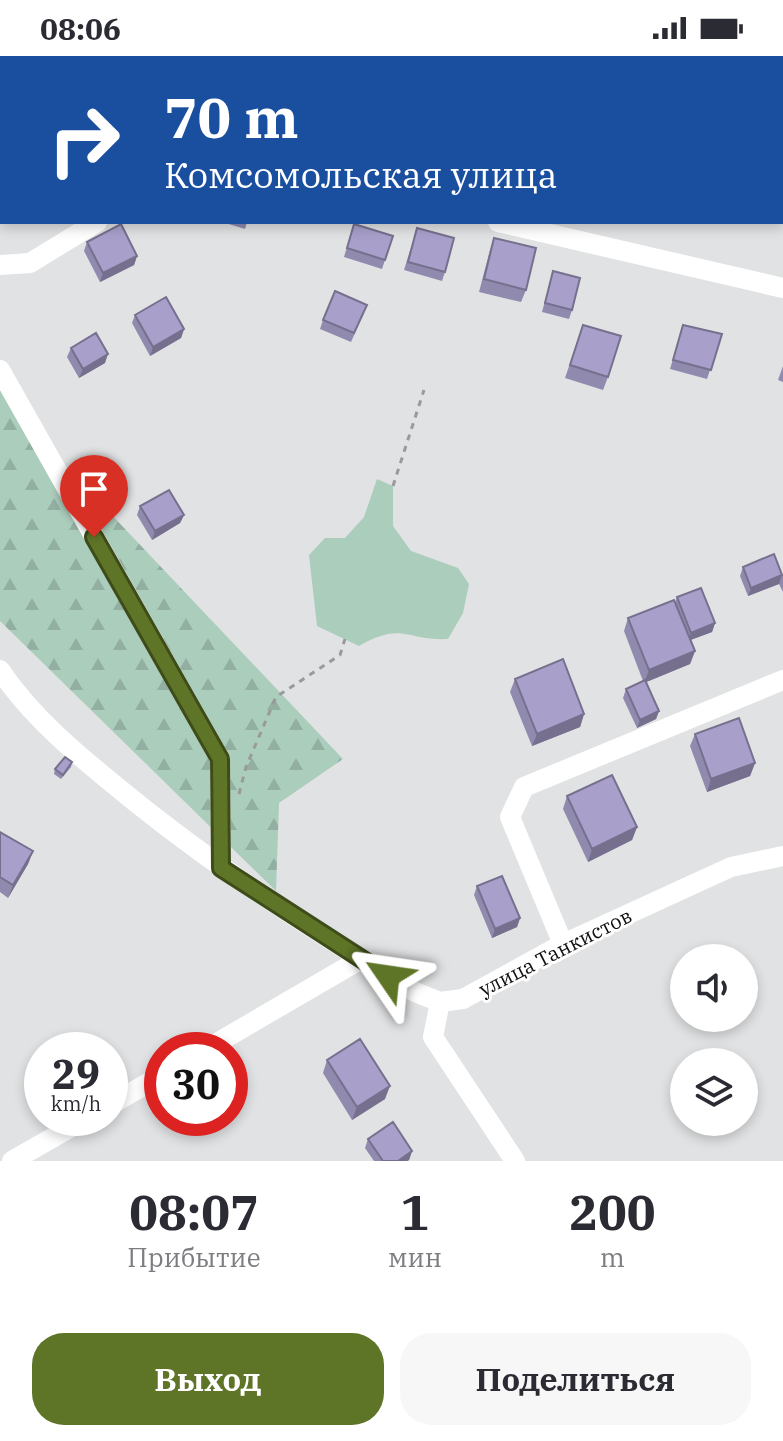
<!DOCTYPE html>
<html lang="ru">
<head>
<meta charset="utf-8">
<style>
	:root { --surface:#fff; --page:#f7f7f7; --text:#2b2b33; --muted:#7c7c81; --accent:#5e7527 }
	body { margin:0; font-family:"IBM Plex Serif",serif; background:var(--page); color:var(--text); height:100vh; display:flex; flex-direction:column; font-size:30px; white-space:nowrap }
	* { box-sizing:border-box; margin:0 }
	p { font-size:26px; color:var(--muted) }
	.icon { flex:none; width:44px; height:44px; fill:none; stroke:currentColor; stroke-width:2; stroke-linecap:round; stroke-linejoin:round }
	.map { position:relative; height:1105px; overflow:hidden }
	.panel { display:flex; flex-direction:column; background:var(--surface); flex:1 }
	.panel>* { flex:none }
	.guide { position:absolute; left:0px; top:0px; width:784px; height:168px; box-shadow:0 4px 12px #0003; background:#1a4fa0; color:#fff; overflow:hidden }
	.buttons { position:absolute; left:670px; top:888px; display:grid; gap:16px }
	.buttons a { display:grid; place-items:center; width:88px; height:88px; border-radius:50%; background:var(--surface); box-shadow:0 4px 12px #0003; font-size:40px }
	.speed { position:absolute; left:24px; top:976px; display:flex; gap:16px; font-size:40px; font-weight:700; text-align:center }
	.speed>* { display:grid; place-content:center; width:104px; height:104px; border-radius:50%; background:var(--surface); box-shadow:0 4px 12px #0003; line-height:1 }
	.speed small { font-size:20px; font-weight:400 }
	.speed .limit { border:12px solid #d22; background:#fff; color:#111 }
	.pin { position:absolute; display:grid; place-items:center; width:68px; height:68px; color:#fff; margin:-82px -34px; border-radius:50% 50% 50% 0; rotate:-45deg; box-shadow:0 0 8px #0007 }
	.pin .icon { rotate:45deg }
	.me { position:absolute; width:88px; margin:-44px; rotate:302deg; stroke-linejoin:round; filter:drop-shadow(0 0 6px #0008) }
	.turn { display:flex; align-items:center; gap:28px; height:168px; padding:0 32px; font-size:36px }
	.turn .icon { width:104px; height:104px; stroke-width:2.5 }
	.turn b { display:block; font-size:56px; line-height:68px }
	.eta { display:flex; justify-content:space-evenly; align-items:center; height:136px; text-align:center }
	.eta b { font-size:48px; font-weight:700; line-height:56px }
	.button { display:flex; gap:16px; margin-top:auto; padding:16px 32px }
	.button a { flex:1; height:92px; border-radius:32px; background:var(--accent); color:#fff; font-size:32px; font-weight:700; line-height:92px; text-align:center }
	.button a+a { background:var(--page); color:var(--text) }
	.status { display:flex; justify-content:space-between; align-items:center; height:56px; padding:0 40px; background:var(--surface); direction:ltr }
	.status svg { height:22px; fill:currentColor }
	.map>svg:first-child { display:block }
	.green { fill:#abcdbc }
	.forest { fill:url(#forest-firs) }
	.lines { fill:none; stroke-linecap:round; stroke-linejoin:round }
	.path { stroke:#9a9a9b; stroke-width:3; stroke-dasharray:6 6; stroke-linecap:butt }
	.minor { stroke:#fff; stroke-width:20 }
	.wall { fill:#908aaf }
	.shaded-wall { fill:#76708e }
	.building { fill:#a8a0cb; stroke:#76708e; stroke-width:2 }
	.route-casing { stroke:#3d4c19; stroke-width:20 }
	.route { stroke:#5e7527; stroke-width:14 }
	.labels { text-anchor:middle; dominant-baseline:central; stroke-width:6; stroke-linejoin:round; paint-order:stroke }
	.street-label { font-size:20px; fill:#101010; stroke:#fff }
</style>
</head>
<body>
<div class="status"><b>08:06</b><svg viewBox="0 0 49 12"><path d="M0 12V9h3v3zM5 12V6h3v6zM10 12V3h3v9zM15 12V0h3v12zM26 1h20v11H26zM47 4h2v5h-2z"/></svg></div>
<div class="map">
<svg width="783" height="1105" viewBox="0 0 783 1105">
	<defs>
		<pattern id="forest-firs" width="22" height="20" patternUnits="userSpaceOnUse" patternTransform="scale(2)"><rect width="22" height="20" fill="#abcdbc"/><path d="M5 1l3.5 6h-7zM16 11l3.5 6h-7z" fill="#92afa1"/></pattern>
	</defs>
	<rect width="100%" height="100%" fill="#e1e2e3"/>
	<!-- green -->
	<path class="green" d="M377 423 393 430V470L411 495 458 512 469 528 463 557 448 583C405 585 403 565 359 590L317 570 309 499 325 482H345L364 461Z"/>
	<!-- forest -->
	<path class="forest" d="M0 329 17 359 343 703 279 747 276 835 0 565Z"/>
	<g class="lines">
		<!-- path -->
		<path class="path" d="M393 430 424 334
			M239 738 246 711 276 641 340 599 345 583"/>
		<!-- minor -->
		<path class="minor" d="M209 0 210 2
			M492 2 493 0
			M498 166 783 232
			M0 209 30 207 97 166
			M0 314 220 703 221 812
			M0 614C31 660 74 696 117 731 210 808 311 873 415 936L440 946 463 943 563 888 731 811 783 800
			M563 888 510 761 524 731 783 624
			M440 946 433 981 515 1105
			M205 994 361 903
			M110 1049 162 1019
			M12 1105 87 1062"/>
	</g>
	<!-- wall -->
	<path class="wall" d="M222 166H247L245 173Z
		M417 172 445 216 442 225 404 214Z
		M351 177 393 180 382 213 344 201Z
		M494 182 526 234 521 246 479 236 490 194Z
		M87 186 137 200 134 209 100 226 84 195Z
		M553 215 572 254 569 263 542 256Z
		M364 257 351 286 320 273 323 264Z
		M135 259 184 273 181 282 150 300 132 267Z
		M583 269 608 321 603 334 565 322Z
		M683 269 722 278 707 323 670 313Z
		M71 292 105 307 79 322 67 301Z
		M783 310V326L778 324Z
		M140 450 184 459 180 467 152 484 137 459Z
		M743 511 782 519 783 518V536L779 528 748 540 740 520Z
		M677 541 715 567 712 576 690 584 695 595 690 608 646 626 659 655 656 663 637 672 623 642 626 633 643 625 624 575 628 562 675 547Z
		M515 623 584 658 580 671 532 690 510 636Z
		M695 678 755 707 750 720 707 736 690 690Z
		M72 706 71 711 61 723 54 718 55 713Z
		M567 740 637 771 632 784 588 806 563 753Z
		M0 776 33 795 28 808 8 842 0 836Z
		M477 830 520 862 517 871 492 882 474 839Z
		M327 1004 385 1043 352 1064 323 1017Z
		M368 1083 412 1095 409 1104 407 1105H374L365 1092Z"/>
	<!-- shaded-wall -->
	<path class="shaded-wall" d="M32 0H43L40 2H28Z
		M2 117V128L0 129V118Z
		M137 200 134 209 100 226 103 217Z
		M184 273 181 282 150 300 153 291Z
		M108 298 105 307 79 322 83 313Z
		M184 459 180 467 152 484 155 475Z
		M782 519 779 528 748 540 751 532Z
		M715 567 712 576 688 585 691 577Z
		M695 595 690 608 644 627 649 614Z
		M659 655 656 663 637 672 640 664Z
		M584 658 580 671 532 690 537 678Z
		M755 707 750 720 707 736 711 723Z
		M637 771 632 784 588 806 592 793Z
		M33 795 28 808 8 842 13 829Z
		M520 862 517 871 492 882 495 873Z
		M390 1030 385 1043 352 1064 357 1051Z
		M412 1095 409 1104 407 1105H398Z"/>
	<!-- building -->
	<path class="building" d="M15 0H32L28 2H16Z
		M150 0H185L186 2H149Z
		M651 0H674L673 2H651Z
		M756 0H783V39L782 2H755Z
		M0 81 2 86V117L0 118Z
		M121 168 137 200 103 217 87 186Z
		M354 168 393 180 385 204 347 192Z
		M417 172 454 182 445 216 408 206Z
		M494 182 536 192 526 234 484 223Z
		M553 215 580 222 572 254 545 247Z
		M335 235 367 249 354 277 323 264Z
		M166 241 184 273 153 291 135 259Z
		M583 269 621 280 608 321 570 309Z
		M683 269 722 278 711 314 673 304Z
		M96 277 108 298 83 313 71 292Z
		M169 434 184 459 155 475 140 450Z
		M774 498 782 519 751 532 743 511Z
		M701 532 715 567 691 577 677 541Z
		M674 544 695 595 649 614 628 562Z
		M563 603 584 658 537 678 515 623Z
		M645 624 659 655 640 664 626 633Z
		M739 662 755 707 711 723 695 678Z
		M65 701 72 706 63 719 55 713Z
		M612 719 637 771 592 793 567 740Z
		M0 776 33 795 13 829 0 821Z
		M502 820 520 862 495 873 477 830Z
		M360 983 390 1030 357 1051 327 1004Z
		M393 1066 412 1095 398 1105H383L368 1083Z"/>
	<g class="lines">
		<defs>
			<path id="route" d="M94 481 220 703 221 812 388 920"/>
		</defs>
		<!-- route casing -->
		<use href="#route" class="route-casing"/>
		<!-- route -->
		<use href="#route" class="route"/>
	</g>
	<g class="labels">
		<!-- street labels -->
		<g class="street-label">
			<text transform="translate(555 896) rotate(-27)">улица Танкистов</text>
		</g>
	</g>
</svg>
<div class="buttons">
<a><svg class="icon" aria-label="sound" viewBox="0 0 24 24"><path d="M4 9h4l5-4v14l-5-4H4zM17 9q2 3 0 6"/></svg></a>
<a><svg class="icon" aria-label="layers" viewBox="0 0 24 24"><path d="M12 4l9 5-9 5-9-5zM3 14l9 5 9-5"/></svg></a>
</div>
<div class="speed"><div>29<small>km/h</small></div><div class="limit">30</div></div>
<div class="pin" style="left:94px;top:481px;background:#d93025"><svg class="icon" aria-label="arrive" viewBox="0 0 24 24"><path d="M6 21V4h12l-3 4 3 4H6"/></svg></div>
<svg class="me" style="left:388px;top:920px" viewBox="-20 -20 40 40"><path d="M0-17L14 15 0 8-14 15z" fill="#5e7527" stroke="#fff" stroke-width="4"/></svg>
<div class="guide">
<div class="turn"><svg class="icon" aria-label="right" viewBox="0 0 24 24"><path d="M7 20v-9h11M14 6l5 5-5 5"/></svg><div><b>70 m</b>Комсомольская улица</div></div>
</div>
</div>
<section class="panel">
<div class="eta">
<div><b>08:07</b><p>Прибытие</p></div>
<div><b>1</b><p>мин</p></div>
<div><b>200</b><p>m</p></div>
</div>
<div class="button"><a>Выход</a><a>Поделиться</a></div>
</section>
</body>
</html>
